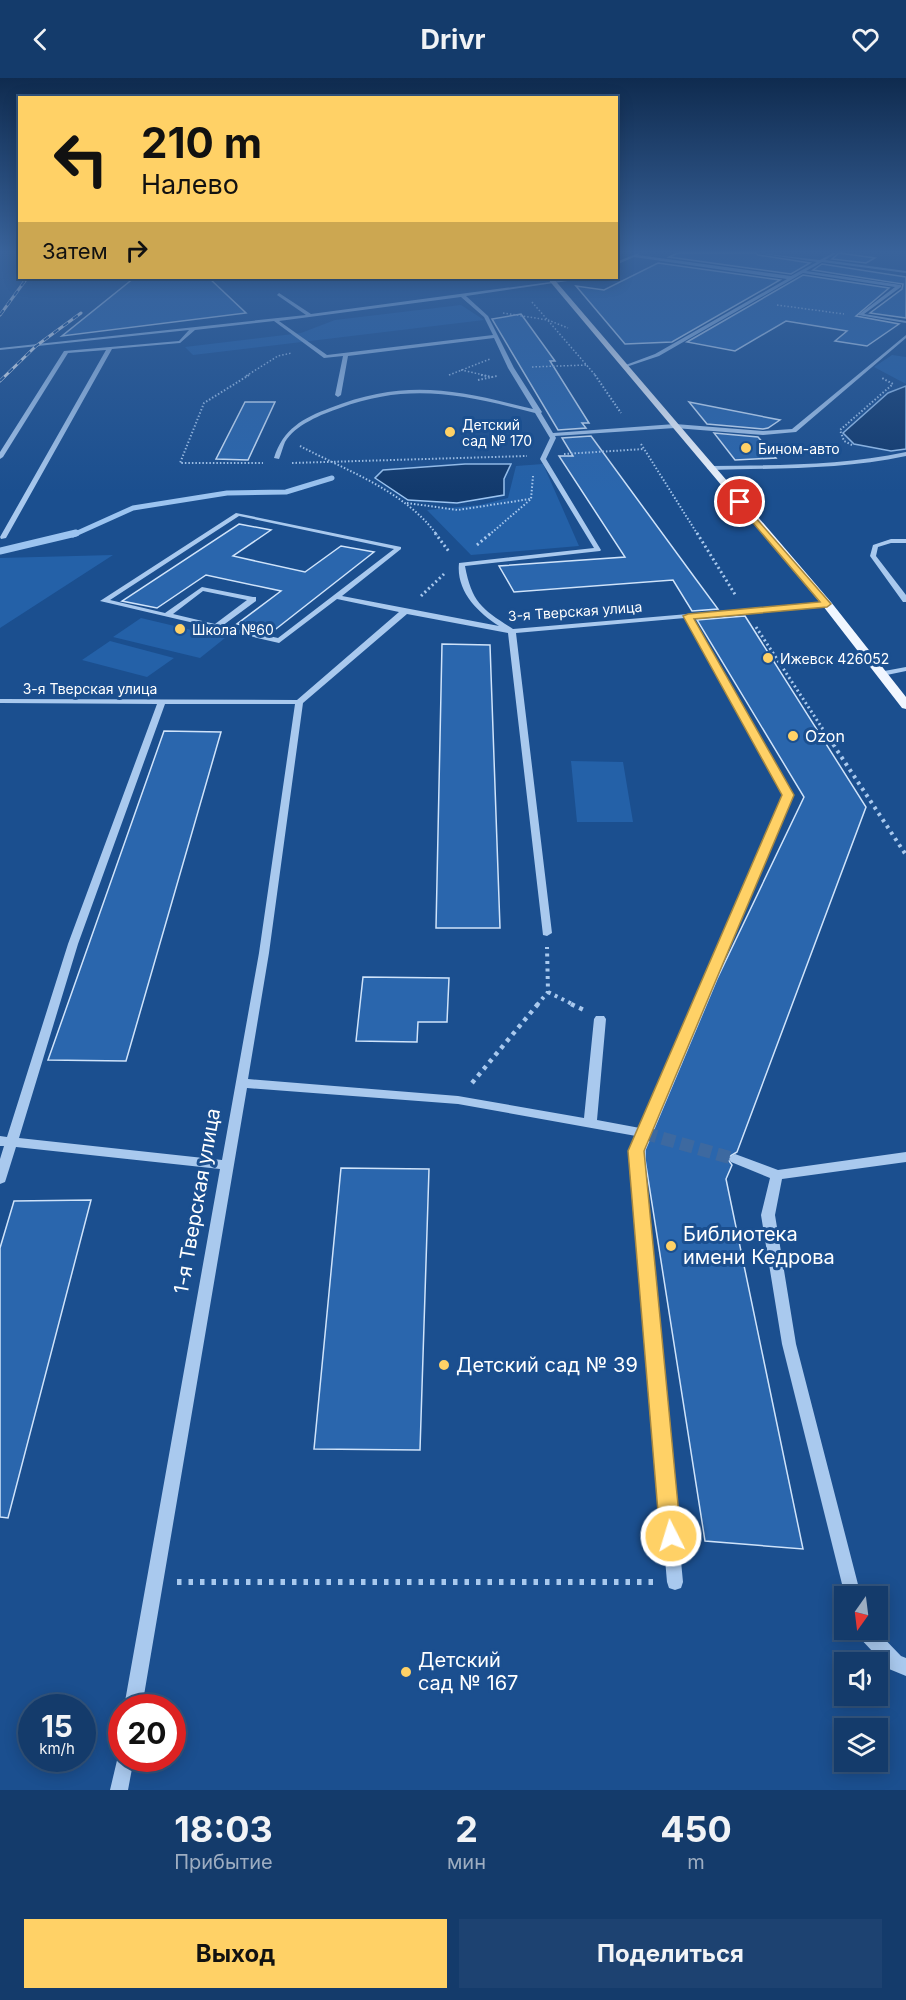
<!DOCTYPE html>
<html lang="ru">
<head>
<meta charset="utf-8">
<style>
	:root { --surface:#143b6b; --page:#1d4271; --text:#f1f3f6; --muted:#9dadc1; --line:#33557e; --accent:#ffd166 }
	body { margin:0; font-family:Inter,sans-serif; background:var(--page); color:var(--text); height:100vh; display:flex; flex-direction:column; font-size:22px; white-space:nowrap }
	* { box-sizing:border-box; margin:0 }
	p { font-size:20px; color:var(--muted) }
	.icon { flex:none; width:33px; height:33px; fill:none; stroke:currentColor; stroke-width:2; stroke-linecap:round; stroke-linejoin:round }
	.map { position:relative; height:1712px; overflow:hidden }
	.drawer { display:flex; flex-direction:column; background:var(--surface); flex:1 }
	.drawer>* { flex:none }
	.hud { position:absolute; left:18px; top:18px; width:600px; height:183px; border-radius:0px; box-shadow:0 3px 15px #0003,0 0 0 2px var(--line); background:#ffd166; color:#111; overflow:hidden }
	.needle { width:39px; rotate:194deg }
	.fabs { position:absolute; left:834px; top:1508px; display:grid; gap:12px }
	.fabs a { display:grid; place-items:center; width:54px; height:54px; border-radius:0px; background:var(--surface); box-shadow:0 3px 15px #0003,0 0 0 2px var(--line); font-size:30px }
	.speed { position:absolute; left:18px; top:1616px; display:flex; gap:12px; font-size:30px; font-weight:700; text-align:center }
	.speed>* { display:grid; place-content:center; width:78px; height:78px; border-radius:50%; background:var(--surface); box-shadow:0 3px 15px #0003,0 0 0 2px var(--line); line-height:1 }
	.speed small { font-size:15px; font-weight:400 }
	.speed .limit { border:9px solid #d22; background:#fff; color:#111 }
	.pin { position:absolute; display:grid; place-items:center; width:51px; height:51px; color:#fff; margin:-26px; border:3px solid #fff; border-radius:50%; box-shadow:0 2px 6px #0007 }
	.me { position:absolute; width:66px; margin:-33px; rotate:355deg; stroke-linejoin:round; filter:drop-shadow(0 0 4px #0008) }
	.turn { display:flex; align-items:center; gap:21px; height:126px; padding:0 24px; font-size:27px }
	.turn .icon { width:78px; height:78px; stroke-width:2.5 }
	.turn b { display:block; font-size:42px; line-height:51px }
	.then { display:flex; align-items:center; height:57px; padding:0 24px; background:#0003; gap:12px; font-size:22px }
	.eta { display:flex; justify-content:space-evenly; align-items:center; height:102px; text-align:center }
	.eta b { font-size:36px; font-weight:700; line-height:42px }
	.button { display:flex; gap:12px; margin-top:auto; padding:12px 24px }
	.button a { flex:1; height:69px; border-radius:0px; background:var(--accent); color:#111; font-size:24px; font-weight:700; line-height:69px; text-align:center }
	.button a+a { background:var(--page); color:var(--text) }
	header { display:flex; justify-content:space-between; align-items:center; height:78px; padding:0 24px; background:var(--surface); font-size:27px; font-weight:700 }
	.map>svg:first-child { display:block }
	.green { fill:#2461a8 }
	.water { fill:#123a6d; stroke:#9cc4f0; stroke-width:1.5 }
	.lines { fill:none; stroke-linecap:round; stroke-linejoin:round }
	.stream-far1 { stroke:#9cc4f0; stroke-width:5 }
	.stream { stroke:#9cc4f0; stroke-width:7 }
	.building { fill:#2a66ad; stroke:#cfe3fa; stroke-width:1.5 }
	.minor-tunnel { stroke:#3d69a0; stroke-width:13; stroke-dasharray:13 6; stroke-linecap:butt }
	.path-far5 { stroke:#a9c9ee; stroke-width:1.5; stroke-dasharray:1.5 2; stroke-linecap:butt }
	.path-far4 { stroke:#a9c9ee; stroke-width:2; stroke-dasharray:1.5 2; stroke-linecap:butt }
	.path-far3 { stroke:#a9c9ee; stroke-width:3; stroke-dasharray:2 3; stroke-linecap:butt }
	.path-far2 { stroke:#a9c9ee; stroke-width:4; stroke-dasharray:3 4.5; stroke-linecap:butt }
	.path-far1 { stroke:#a9c9ee; stroke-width:4.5; stroke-dasharray:4 5; stroke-linecap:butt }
	.path { stroke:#a9c9ee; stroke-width:6; stroke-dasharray:4.5 7; stroke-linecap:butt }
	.minor { fill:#a9c9ee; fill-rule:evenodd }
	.major { fill:#f0f6ff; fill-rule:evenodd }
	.rail-casing { stroke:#fff; stroke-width:3 }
	.rail { stroke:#1b4f8f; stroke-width:2; stroke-dasharray:6; stroke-linecap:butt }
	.route { fill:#ffd166; stroke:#a68842; stroke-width:1.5 }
	.poi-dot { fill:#ffd166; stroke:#1b4f8f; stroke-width:2 }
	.labels { text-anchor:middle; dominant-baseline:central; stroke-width:6; stroke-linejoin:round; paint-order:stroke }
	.far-poi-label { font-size:14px; fill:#fff; stroke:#1b4f8f; text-anchor:start }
	.far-street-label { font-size:14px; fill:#fff; stroke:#1b4f8f }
	.poi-label { font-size:16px; fill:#fff; stroke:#1b4f8f; text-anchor:start }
	.near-street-label { font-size:20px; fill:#fff; stroke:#1b4f8f }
	.near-poi-label { font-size:20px; fill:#fff; stroke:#1b4f8f; text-anchor:start }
</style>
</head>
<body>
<header><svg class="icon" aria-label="back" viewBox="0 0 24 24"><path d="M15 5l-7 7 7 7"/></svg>Drivr<svg class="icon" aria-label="heart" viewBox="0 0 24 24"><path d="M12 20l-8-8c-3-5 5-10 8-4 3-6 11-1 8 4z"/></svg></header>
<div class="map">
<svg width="906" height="1712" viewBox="0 0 906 1712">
	<rect width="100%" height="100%" fill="#1b4f8f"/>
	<!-- green -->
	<path class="green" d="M461 227 484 242 193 277 185 269 301 255 335 242Z
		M892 277 906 279V306L874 289Z
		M543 386 579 468 471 477 427 432 480 427 508 420 516 388Z
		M113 477 0 550V480Z
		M141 540 225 560 200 580 113 559Z
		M110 563 174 580 147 599 82 582Z
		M571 683 623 684 633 744H577Z"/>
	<!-- water -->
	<path class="water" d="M906 308V371L891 373 854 366 843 355 888 315Z
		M465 386H511L504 401V417L457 425 408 422 375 400 383 392Z"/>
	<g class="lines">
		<!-- stream-far1 -->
		<path class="stream-far1" d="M73 457 133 430 227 415 286 414 332 400"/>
		<!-- stream -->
		<path class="stream" d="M0 473 76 455"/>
	</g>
	<!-- building -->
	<path class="building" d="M678 175H756L758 177 810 185 791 196 669 179Z
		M839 175 875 180 866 185 832 181Z
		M658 185 780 202 672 264 625 266 576 208 604 212Z
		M822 186 906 199V240L870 235 902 211 903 206 813 192Z
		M803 197 889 210 856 238 899 246 867 268 835 263 847 253 786 243 735 273 687 264Z
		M134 200H209L246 235 62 258Z
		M521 236 555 283H550L589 345H582L586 350 558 352 492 241Z
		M245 324H275L248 382 216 381Z
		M689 324 780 342 768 350 763 351 707 346Z
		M714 355 758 359 776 380 735 382Z
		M591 358 695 500 718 531 692 533 673 502 514 514 499 488 625 479 559 378H573L562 360Z
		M239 446 271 452 233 478 305 494 341 468 374 474 272 554 237 546 281 513 206 497 157 530 122 523Z
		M745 538 866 729 737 1074 727 1080 732 1087 726 1101 803 1471 705 1463 645 1081V1072L717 901 804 719 697 542Z
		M442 566 490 567 500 850H436Z
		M164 653 221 654 126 983 48 982Z
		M363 899 449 900 447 944H418L417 964 356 963Z
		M341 1090 429 1091 420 1372 314 1371Z
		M91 1122 8 1440 0 1439V1170L14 1123Z"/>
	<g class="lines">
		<!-- minor-tunnel -->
		<path class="minor-tunnel" d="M644 1055 735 1081"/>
		<!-- path-far5 -->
		<path class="path-far5" d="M532 224 596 298
			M777 227 844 236
			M503 235 548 242 568 250
			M532 289 587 287
			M461 292 488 298
			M449 297 490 281
			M246 298 278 278 292 275"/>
		<!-- path-far4 -->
		<path class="path-far4" d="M249 297 204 325 180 385H263
			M481 297 492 299
			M595 297 621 335
			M478 302 497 298
			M641 366 698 457
			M852 367 844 363 840 352 893 306 882 300
			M300 368C347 393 405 413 437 457
			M564 376 644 371
			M292 385 527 378
			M407 425 458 432 530 421
			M489 457 531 421 533 398"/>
		<!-- path-far3 -->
		<path class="path-far3" d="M435 455 450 475
			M697 455 736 518
			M477 467 491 455
			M421 518 444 496
			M756 549 830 662"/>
		<!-- path-far2 -->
		<path class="path-far2" d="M829 660 906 777
			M548 914 574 927
			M537 927 548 914 547 869"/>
		<!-- path-far1 -->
		<path class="path-far1" d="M571 926 584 932
			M472 1005 538 926"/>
		<!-- path -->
		<path class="path" d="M177 1504H653"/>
		<!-- minor -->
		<path class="minor" d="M638 175 640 176 638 177 791 198 817 184 758 175 820 182 833 175H837L825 182 906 193V195L822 184 806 193 901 207V209L864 236 906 243V245L858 237 895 209 803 195 659 278 623 290V288L655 276 787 201 634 179 616 187V184Z
			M580 200H588L466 218 488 238 514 290 542 334 541 335 553 355 675 346 763 353 792 351 906 257V260L796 354 763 357 675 350 555 358 556 360 546 381 601 472 600 473 465 488C472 525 482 531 513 551L827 524 831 526 827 528 692 540 793 717 642 1073 683 1504 681 1510 675 1512 669 1510 667 1504 630 1073 636 1058 458 1026 247 1010 142 1629H124L220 1091 16 1069 6 1101 5 1104 0 1106V1081L4 1068H0V1058L7 1059 68 866 157 626 0 625V621L297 622 399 534 337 521 279 565 100 523 236 435 401 469V471L342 518 499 548C477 534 456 513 459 485L594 470 540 381 550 360 535 335C464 317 411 304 340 330 322 336 295 347 285 364 283 369 281 376 279 381L274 380C283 351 303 340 330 330 407 300 456 312 533 331L508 290 494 260 348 278 341 317 338 319 335 317 343 278 324 280 274 243 195 252 180 265 112 271 6 460 1 461 0 459 106 272 68 275 3 379 0 381V374L64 273 179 263 189 252 0 272V270L306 237 277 217 279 215 311 236ZM461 219 484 239 493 257 327 277 279 243ZM239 438 394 471 278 560 222 548 256 523V519H253L202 509 165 535 110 522ZM203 513 247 522 215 546 173 536ZM407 536 508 555 543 857 547 858 552 855 516 555 685 540 783 717 640 1050 597 1042 606 941 604 938H596L594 941 584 1040 458 1018 248 1001 269 875 303 625ZM165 626H295L259 875 222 1082 19 1060 78 866Z
			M906 374V378C841 392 776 390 710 392L707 390 710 388C776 387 841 388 906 374Z
			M891 461H906V465H891L878 469 876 478 906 517V524H903L870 478 873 467Z
			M906 589V593L882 598 878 596 879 594Z
			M906 1074V1084L782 1101 775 1137 796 1266 861 1518H845L782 1266 761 1137 770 1100 731 1084 729 1081 731 1078 735 1076 778 1092Z
			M854 1551H875L901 1578 906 1580V1598L889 1591 857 1557Z
			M122 1672V1680H134L128 1712H110L119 1674Z"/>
		<!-- major -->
		<path class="major" d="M547 200H553L831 524 906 619V631L902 630 823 528Z"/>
		<defs>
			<path id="rail" d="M0 237 27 200
				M0 303 36 268 81 235"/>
		</defs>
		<!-- rail casing -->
		<use href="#rail" class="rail-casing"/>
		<!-- rail -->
		<use href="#rail" class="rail"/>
	</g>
	<!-- sky -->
	<linearGradient id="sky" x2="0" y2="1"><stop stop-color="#0f2b4f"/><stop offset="0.42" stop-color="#39639b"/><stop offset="1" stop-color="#39639b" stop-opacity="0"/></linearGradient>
	<rect width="906" height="414" fill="url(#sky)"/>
	<!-- route -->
	<path class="route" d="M740 422 831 526 827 529 694 541 794 717 644 1073 681 1458 678 1466 671 1469 663 1466 660 1458 628 1073 782 717 683 538 688 536 820 524 737 426Z"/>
	<!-- markers -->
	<g class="poi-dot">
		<circle cx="450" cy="354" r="6"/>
		<circle cx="746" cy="370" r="6"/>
		<circle cx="180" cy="551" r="6"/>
		<circle cx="768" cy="580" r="6"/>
		<circle cx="793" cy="658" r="6"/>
		<circle cx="671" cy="1168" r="6"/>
		<circle cx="444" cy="1287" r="6"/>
		<circle cx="406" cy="1594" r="6"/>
	</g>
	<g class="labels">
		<!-- far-poi labels -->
		<g class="far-poi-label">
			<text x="462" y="346">Детский<tspan x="462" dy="16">сад № 170</tspan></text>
			<text x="758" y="370">Бином-авто</text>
			<text x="192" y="551">Школа №60</text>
			<text x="780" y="580">Ижевск 426052</text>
		</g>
		<!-- far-street labels -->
		<g class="far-street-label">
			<text transform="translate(575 533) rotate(-4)">3-я Тверская улица</text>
			<text x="90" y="610">3-я Тверская улица</text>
		</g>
		<!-- poi labels -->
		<g class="poi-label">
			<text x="805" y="658">Ozon</text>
		</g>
		<!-- near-street labels -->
		<g class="near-street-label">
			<text transform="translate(197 1123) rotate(-80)">1-я Тверская улица</text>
		</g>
		<!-- near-poi labels -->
		<g class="near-poi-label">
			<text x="683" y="1156">Библиотека<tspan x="683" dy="23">имени Кедрова</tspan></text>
			<text x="456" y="1287">Детский сад № 39</text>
			<text x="418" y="1582">Детский<tspan x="418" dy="23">сад № 167</tspan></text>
		</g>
	</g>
</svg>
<div class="fabs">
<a><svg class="needle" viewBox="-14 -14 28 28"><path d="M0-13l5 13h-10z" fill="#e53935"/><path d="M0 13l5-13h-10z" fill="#9dadc1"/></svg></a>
<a><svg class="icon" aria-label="sound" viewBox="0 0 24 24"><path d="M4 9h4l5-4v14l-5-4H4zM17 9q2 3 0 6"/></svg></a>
<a><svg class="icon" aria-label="layers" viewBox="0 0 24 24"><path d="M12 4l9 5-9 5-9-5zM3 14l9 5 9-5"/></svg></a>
</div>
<div class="speed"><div>15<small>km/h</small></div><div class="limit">20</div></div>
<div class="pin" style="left:740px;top:424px;background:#d93025"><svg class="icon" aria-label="arrive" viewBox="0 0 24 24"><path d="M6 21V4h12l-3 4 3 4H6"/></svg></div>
<svg class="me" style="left:671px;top:1458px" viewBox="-20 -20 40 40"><circle r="17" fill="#ffd166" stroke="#fff" stroke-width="3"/><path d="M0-11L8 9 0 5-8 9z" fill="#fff"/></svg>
<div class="hud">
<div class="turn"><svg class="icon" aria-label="left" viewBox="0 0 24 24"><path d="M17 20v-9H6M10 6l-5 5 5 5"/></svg><div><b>210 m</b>Налево</div></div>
<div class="then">Затем<svg class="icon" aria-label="right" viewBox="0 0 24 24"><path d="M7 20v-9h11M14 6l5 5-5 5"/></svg></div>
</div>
</div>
<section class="drawer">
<div class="eta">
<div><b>18:03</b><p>Прибытие</p></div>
<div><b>2</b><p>мин</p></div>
<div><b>450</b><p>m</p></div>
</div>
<div class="button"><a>Выход</a><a>Поделиться</a></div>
</section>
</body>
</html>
